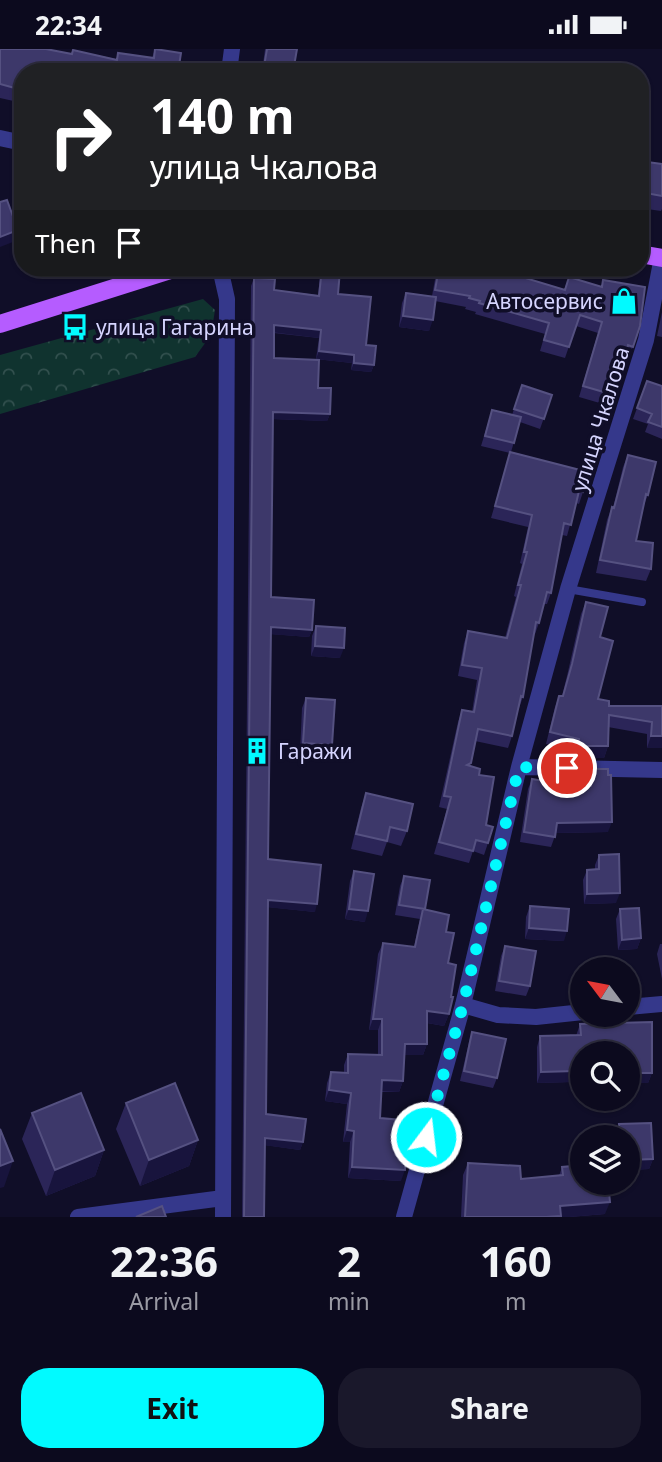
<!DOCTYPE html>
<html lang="en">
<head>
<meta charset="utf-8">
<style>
	:root { --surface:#0c0a1e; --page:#1a182b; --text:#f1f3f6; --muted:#9a9aa4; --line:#2c2b3c; --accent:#01faff }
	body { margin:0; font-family:"Noto Sans",sans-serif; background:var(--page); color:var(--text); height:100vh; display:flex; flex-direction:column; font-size:26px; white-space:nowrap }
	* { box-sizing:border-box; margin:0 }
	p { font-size:23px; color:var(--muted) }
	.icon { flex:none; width:38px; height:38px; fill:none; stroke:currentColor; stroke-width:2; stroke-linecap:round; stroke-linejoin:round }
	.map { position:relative; height:1168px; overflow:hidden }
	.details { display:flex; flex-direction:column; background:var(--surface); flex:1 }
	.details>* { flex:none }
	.hud { position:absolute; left:14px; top:14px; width:635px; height:214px; border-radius:28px; box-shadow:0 2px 5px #0004,0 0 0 2px var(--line); background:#202124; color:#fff; overflow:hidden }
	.needle { width:46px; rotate:302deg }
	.fabs { position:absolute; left:570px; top:908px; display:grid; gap:14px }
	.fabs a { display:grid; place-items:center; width:70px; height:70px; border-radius:50%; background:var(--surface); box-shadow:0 2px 5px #0004,0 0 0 2px var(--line); font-size:35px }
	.pin { position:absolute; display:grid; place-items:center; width:60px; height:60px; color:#fff; margin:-30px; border:4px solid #fff; border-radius:50%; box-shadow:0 2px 7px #0007 }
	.me { position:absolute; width:77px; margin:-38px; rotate:15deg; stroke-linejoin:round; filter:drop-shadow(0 0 5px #0008) }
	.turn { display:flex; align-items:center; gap:24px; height:147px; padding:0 21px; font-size:32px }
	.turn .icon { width:91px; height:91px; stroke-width:2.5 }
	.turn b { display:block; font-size:49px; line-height:60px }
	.then { display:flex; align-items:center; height:66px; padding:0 21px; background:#0003; gap:14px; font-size:26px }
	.eta { display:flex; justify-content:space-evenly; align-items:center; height:119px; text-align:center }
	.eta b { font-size:42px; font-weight:700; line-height:49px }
	.primary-button { display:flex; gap:14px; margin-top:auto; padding:14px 21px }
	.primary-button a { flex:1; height:80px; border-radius:28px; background:var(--accent); color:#111; font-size:28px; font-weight:700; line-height:80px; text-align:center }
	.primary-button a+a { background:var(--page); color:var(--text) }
	.status { display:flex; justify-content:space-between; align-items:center; height:49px; padding:0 35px; background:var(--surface); direction:ltr }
	.status svg { height:19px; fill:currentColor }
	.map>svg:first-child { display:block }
	.forest { fill:url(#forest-crowns) }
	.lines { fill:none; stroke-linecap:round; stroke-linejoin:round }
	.service { stroke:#35388b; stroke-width:8 }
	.minor { stroke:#35388b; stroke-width:16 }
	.primary { stroke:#b55cff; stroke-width:18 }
	.wall { fill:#2b2558 }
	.shaded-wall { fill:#18143d }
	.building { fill:#3d386a; stroke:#555181; stroke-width:2 }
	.route { stroke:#01faff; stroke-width:12; stroke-dasharray:0 21.6 }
	.labels { text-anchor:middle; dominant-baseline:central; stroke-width:7; stroke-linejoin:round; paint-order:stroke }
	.poi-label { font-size:21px; fill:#d6d5ff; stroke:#100e28; text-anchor:start }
	.street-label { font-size:21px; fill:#d6d5ff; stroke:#100e28 }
</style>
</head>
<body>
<div class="status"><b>22:34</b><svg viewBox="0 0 49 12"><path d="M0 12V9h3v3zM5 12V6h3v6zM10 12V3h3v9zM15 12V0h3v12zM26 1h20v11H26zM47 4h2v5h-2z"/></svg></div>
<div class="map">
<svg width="662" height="1168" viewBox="0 0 662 1168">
	<defs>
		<pattern id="forest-crowns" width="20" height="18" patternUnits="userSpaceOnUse" patternTransform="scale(1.75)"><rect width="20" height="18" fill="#10332f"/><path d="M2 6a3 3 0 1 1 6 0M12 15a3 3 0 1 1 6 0" fill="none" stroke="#32504e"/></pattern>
	</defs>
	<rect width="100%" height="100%" fill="#100e28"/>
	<!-- forest -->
	<path class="forest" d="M203 250 215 261 211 286 195 308 0 365V306Z"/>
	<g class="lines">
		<!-- service -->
		<path class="service" d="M568 540 642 553"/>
		<!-- minor -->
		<path class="minor" d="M229 23 232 0
			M0 89 23 94
			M220 219 227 250 223 1168
			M519 718 662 721
			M463 956 498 966 536 968 583 963
			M628 958 662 955
			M78 1168 223 1149
			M404 1168 463 956 519 718 568 540 646 291 662 208"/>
		<!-- primary -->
		<path class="primary" d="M640 205 662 209
			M0 275 177 219"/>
	</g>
	<!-- wall -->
	<path class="wall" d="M0 0 71 5 73 1 116 10 118 4 152 9 155 0 178 23H23V59L17 58 18 53 0 49Z
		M265 0H297L293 23H262Z
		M640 112 662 115V160L661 162 640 159Z
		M322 219 366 296 374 316 371 323 351 321 352 314 316 310 319 289 274 284V309L318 339 330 365 327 372 273 370 271 548 312 581 309 588 271 585 268 810 315 863 268 858 266 1065 303 1093 300 1101 265 1096 264 1168H242L251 237 254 229 274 241 318 246 320 227Z
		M437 219H492L564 241 569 228 601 238 603 231 640 277 629 309 625 308 610 357 579 348 598 284 576 277 565 309 540 302 545 285 475 265 476 263 465 260 466 258 435 252 429 282 399 278 402 254 406 244 432 247Z
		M662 263V288L657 287Z
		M647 332 662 337V390L645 383 648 375 633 370Z
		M522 336 552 346 540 380 520 373 511 403 583 443 579 455 576 454 567 487 562 486 551 544 547 555H544L539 574 535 585H534L523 648 519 659H518L512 687 508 699 475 692 470 717 479 726 488 794 484 806 473 802 469 814 434 805 447 760 439 758 458 673 462 661 472 663 477 631 458 627 464 594 468 582 505 589 516 548 514 547 522 515 520 514 528 478 491 469 510 404 481 397 492 361 512 366Z
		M628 406 648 446 643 458 636 492 651 520 646 532 596 524 607 471 612 458 613 459 623 418Z
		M586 553 600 588 598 650 609 657H662V699H647V685L608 678V697L604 709H575V702L546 695 555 658 559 647H562L567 627 581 565Z
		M316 577 340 609 311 607 312 587Z
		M306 649 332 696 328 706 300 705 302 659Z
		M591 720 608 783 556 784 551 798 520 793 528 740 532 730 578 738 587 737V730Z
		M366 744 407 782 401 797 387 793 382 807 351 800 361 759Z
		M599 806 616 854 584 855 583 831 587 821H595V816Z
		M354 822 365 873 345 870 350 832Z
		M404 827 425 861 446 883 448 914 449 965 444 977 427 974V995L423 1006H404L403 1032 399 1043H382L380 1069 401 1093V1132L348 1129 350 1093H343L347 1055 325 1052 327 1034 331 1023 344 1024V1016L348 1005 378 1006V981H369L378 905 383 894 414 898 420 870 395 866 400 837Z
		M530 857 564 892 525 890 526 868Z
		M620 860 641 889 637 900 618 901 616 870Z
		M660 895H662V930L657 905Z
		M505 897 530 937 526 947 495 942 501 907Z
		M652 973V1024L648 1034H628V1004H583V1019H575V1022L571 1033 537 1034V998L540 987H576L580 975Z
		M472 983 497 1029 493 1039 460 1032 469 993Z
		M126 1054 198 1091 189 1117 140 1137 116 1080Z
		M32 1064 104 1101 95 1127 46 1147 22 1090Z
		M619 1075 653 1110 649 1120 628 1121V1088H616Z
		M468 1114 521 1130 559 1127 562 1118 605 1165 569 1168H461L463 1126Z"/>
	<!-- shaded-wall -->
	<path class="shaded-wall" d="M18 181 13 193 0 198V188Z
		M403 267 433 271 429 282 399 278Z
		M274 276 321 281 319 289 271 283Z
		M319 302 354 306 352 314 316 310Z
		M354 314 374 316 371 323 351 321Z
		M273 363 330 365 327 372 271 370Z
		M271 578 312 581 309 588 268 585Z
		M315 597 344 599 340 609 311 607Z
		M651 687H662V699H647Z
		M303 694 332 696 328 706 300 705Z
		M579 697H608L604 709H575Z
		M612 773 608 783 554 784 557 774Z
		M620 844 616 854 584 855 587 845Z
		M268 851 317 855 315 863 265 858Z
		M349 860 368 862 365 873 345 870Z
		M529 879 567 882 564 892 525 890Z
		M641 889 637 900 618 901 622 891Z
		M427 962 449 965 444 977 422 973Z
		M373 970H382L378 981H369Z
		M405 995H427L423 1006H401Z
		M575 1009H583V1019H571Z
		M575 1022 571 1033 537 1034 541 1023Z
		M628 1024H652L648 1034H628Z
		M382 1031 403 1032 399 1043 378 1042Z
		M329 1041 351 1044 347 1055 325 1052Z
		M347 1081 354 1082 350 1093H343Z
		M265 1089 303 1093 300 1101 263 1096Z
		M198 1091 189 1117 140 1137 149 1111Z
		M104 1101 95 1127 46 1147 55 1121Z
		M653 1110 649 1120 628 1121V1111Z
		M13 1112 4 1138 0 1139V1117Z
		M352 1118 405 1121 401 1132 348 1129Z
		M610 1153 605 1165 569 1168H546L560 1157Z"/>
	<!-- building -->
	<path class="building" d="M0 0H46L72 5 73 1 117 11 118 4 154 9 155 0 181 4 178 23H23V46H21L22 41 0 35Z
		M267 0H297L293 23H263Z
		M640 112 662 115V147L640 143Z
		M7 151 18 181 0 188V153Z
		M322 219 340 221 338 245 371 248 366 296 376 297 374 316 354 314V306L319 302 321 281 274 276V309L319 311 318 339H331L330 365 273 363 271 548 314 551 312 581 271 578 268 810 321 816 317 855 268 851 266 1065 306 1070 303 1093 265 1089 264 1168H244L254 229 275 230 274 241 319 247Z
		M439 219H492L565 241 569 228 602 238 603 231 645 238 640 277 633 298 628 296 614 346 583 337 602 273 580 266 569 298 544 291 549 274 479 254 480 252 469 249 470 247 435 241Z
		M406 244 436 248 433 271 403 267Z
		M647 332 662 337V378L648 373 652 365 637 359Z
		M522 336 552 346 544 370 514 360Z
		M492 361 521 368 514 394 485 387Z
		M510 403 588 423 583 443 579 442 571 476 564 474 551 544 547 543 539 574 536 573 523 648 521 647 512 687 478 680 471 714 467 716 480 720 479 726 494 728 486 776 493 778 488 794 476 791 473 802 439 793 451 748 444 747 462 661 474 663 482 619 462 616 468 582 507 589 521 536H518L527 503H524L532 466 495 457Z
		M628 406 656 413 648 446 646 445 636 492 653 494 651 520 600 511 612 458 614 459Z
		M586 553 608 558 600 588 613 592 598 650 609 652V657H662V687H651L652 673 609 666 608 697H579V690L550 683 559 647H563L572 615Z
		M316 577 345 579 344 599 315 597Z
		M306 649 335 651 332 696 303 694Z
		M591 720H608V726H611L612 773 557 774 555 788 524 783 532 730 578 738 591 737Z
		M366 744 413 755 407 782 390 778 387 792 356 785Z
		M619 805 620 844 587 845V821L599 820V806Z
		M354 822 374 825 368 862 349 860Z
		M404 827 430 831 425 860 399 856Z
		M530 857 569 860 567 882 529 879Z
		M639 859 641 889 622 891 620 860Z
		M423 860 449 866 446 883 454 884 448 914 456 916 451 948H453L449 965 427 962V995H405L403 1032 382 1031 380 1069 402 1071 401 1093H407L405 1121 352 1118 354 1082 347 1081 351 1044 329 1041 331 1023 348 1024V1005L382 1006V970H373L383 894 415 898Z
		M505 897 536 902 530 937 499 932Z
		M652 973V1024H628V1004H583V1009H575V1022L541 1023 540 987 581 986 580 975Z
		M472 983 506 990 497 1029 464 1022Z
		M175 1034 198 1091 149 1111 126 1054Z
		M81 1044 104 1101 55 1121 32 1064Z
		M651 1074 653 1110 628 1111V1088H620L619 1075Z
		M0 1080 13 1112 0 1117Z
		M468 1114 520 1117 521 1130 563 1126 562 1118 583 1116V1134H608L610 1153 560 1157 561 1167 546 1168H465Z
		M162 1157 166 1168H136Z"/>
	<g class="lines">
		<!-- route -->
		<path class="route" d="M426 1088 463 956 519 718 567 719"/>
	</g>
	<!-- icons -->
	<defs>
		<symbol id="shop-bare" viewBox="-9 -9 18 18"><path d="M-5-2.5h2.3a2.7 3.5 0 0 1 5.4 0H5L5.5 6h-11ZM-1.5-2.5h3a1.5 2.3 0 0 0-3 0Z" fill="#01faff" stroke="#100e28" stroke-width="2.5" paint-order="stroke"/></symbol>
		<symbol id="bus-bare" viewBox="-9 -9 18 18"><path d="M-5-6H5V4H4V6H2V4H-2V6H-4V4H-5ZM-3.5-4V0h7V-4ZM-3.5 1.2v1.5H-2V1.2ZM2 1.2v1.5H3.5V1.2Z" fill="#01faff" stroke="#100e28" stroke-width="2.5" paint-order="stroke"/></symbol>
		<symbol id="building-bare" viewBox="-9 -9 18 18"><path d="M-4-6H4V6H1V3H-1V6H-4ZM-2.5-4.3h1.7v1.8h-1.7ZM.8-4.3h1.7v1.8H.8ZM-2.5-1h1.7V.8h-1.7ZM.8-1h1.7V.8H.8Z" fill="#01faff" stroke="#100e28" stroke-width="2.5" paint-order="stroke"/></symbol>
	</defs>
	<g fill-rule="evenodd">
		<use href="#shop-bare" x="605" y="233" width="38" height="38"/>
		<use href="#bus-bare" x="56" y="259" width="38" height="38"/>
		<use href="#building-bare" x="238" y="683" width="38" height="38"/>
	</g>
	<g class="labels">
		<!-- poi labels -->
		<g class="poi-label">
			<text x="603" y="252" text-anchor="end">Автосервис</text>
			<text x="96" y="278">улица Гагарина</text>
			<text x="278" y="702">Гаражи</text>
		</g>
		<!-- street labels -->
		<g class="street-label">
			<text transform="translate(600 370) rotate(-73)">улица Чкалова</text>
		</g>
	</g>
</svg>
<div class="fabs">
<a><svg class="needle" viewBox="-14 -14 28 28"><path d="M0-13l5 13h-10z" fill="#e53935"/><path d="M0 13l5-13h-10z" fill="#9a9aa4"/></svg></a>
<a><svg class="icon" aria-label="search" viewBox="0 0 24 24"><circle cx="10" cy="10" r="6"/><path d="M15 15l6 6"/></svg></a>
<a><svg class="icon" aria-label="layers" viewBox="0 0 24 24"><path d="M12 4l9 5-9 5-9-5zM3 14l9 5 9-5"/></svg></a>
</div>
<div class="pin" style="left:567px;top:719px;background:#d93025"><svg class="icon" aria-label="arrive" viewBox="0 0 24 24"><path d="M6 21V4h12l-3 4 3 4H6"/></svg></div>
<svg class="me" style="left:426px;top:1088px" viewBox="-20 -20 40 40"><circle r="17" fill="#01faff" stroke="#fff" stroke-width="3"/><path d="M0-11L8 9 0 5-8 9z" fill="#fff"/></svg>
<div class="hud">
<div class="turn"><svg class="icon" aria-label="right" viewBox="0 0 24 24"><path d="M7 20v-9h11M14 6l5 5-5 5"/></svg><div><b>140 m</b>улица Чкалова</div></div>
<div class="then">Then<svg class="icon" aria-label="arrive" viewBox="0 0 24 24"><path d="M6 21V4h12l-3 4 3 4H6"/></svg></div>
</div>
</div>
<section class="details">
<div class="eta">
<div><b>22:36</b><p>Arrival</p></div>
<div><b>2</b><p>min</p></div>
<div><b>160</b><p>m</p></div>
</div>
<div class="primary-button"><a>Exit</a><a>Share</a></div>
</section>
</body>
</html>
